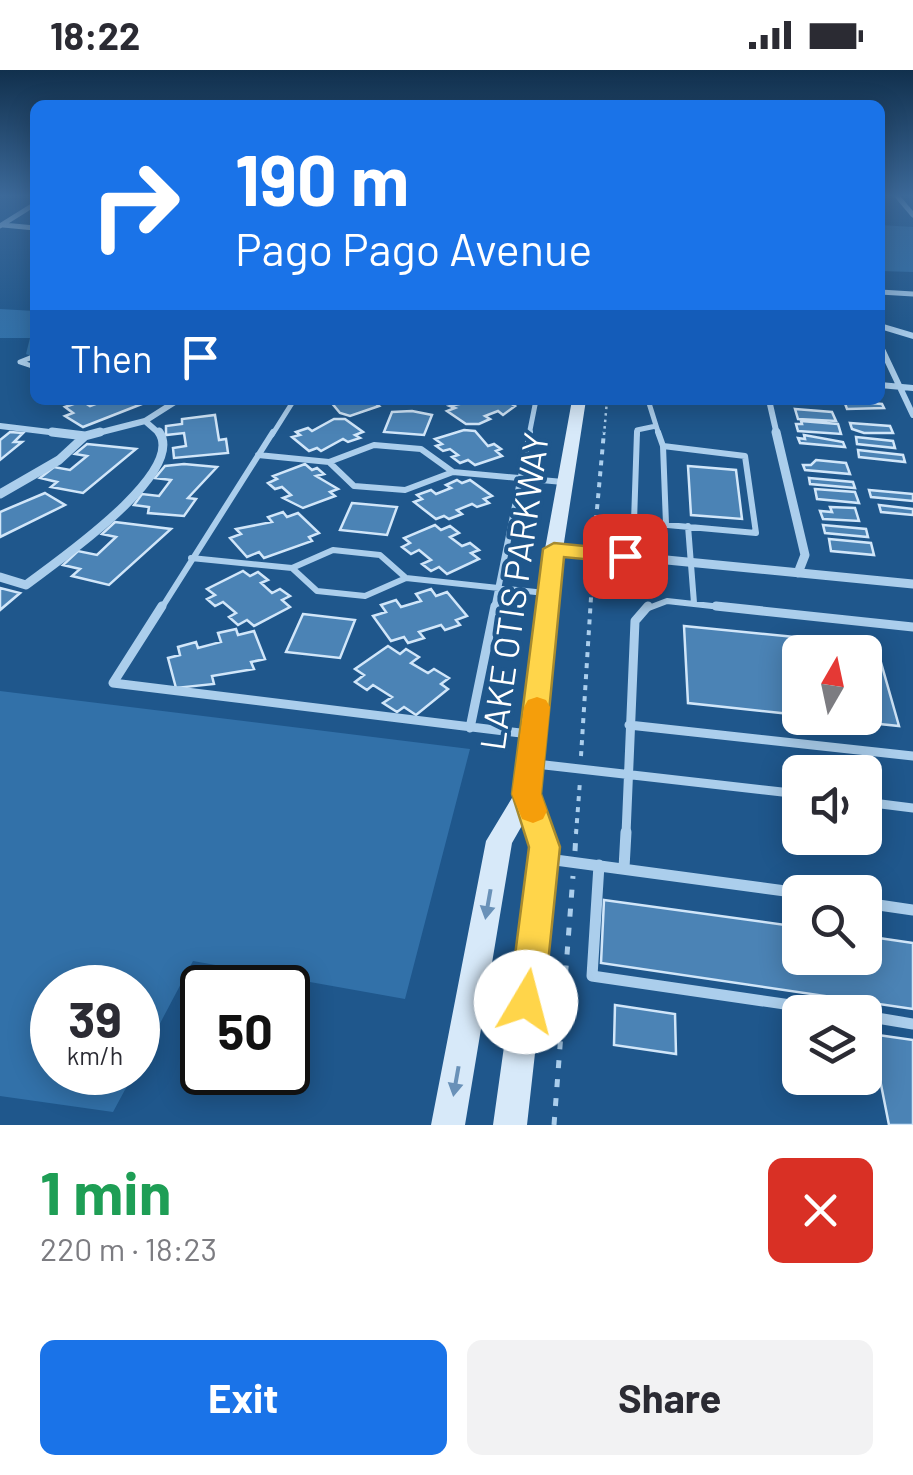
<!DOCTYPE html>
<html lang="en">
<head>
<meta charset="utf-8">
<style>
	:root { --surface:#fff; --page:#f2f2f3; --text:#2b2b33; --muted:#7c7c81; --accent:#1a73e8 }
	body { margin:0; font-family:Barlow,sans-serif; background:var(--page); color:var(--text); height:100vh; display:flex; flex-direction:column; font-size:38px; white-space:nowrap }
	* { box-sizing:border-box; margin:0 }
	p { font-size:32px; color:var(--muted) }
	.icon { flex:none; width:55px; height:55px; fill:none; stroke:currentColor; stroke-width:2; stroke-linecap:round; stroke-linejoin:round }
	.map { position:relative; height:1055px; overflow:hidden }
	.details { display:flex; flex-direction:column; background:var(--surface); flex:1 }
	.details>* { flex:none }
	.hud { position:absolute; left:30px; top:30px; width:855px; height:305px; border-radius:15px; box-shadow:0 5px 25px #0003; background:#1a73e8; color:#fff; overflow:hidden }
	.needle { width:65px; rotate:9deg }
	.controls { position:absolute; left:782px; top:565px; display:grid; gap:20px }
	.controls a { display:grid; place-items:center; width:100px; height:100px; border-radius:15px; background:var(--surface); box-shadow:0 5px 25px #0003; font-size:50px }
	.speed { position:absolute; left:30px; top:895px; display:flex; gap:20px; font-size:50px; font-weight:700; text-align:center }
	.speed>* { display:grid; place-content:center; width:130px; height:130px; border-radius:50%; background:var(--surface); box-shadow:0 5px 25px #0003; line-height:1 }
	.speed small { font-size:25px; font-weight:400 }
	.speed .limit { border:5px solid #111; border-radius:15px; background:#fff; color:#111 }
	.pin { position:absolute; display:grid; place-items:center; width:85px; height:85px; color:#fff; margin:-42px; border-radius:20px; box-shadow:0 5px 15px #0006 }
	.me { position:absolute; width:110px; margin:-55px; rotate:8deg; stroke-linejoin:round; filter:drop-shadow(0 0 8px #0008) }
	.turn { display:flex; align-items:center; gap:35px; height:210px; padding:0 40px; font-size:45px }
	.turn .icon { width:130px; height:130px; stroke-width:2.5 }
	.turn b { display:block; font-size:70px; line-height:85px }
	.then { display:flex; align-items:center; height:95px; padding:0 40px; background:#0003; gap:20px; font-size:38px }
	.round { display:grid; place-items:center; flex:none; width:105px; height:105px; border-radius:15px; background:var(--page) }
	.summary { display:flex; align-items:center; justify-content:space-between; height:170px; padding:0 40px }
	h1 { font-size:60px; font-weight:700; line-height:75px; color:#1e9e55 }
	.button { display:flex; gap:20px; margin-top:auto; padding:20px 40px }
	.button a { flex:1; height:115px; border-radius:15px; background:var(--accent); color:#fff; font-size:40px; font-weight:700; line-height:115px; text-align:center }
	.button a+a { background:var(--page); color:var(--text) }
	.status { display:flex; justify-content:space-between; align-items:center; height:70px; padding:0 50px; background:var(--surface); direction:ltr }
	.status svg { height:28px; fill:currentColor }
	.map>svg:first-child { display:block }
	.green { fill:#3271a9 }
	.building { fill:#4b83b5; stroke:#d1e6f9; stroke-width:2.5 }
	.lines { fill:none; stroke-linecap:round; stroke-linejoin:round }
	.path-far2 { stroke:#abceec; stroke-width:2.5; stroke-dasharray:2.5 4; stroke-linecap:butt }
	.path-far1 { stroke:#abceec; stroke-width:4; stroke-dasharray:5 6; stroke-linecap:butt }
	.path { stroke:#abceec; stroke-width:5; stroke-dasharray:8 11; stroke-linecap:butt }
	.lane-far3 { stroke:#abceec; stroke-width:5 }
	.lane-far2 { stroke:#abceec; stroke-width:6 }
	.lane-far1 { stroke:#abceec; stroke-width:9 }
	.lane { stroke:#abceec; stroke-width:11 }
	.street-far2 { stroke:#abceec; stroke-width:5 }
	.street-far1 { stroke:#abceec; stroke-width:6 }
	.street { stroke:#abceec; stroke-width:9 }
	.secondary { fill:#d7e9f9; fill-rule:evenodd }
	.oneway { fill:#6991b8 }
	.route { fill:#ffd54a; stroke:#a68a30; stroke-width:2.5 }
	.slow { fill:#f59e0b }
	.labels { text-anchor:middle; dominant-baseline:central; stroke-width:8; stroke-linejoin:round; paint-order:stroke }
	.street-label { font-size:35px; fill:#fff; stroke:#1f578c }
</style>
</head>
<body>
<div class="status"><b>18:22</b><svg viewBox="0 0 49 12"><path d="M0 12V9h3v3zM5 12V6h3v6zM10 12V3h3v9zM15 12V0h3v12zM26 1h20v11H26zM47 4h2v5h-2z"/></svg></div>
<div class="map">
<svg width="913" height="1055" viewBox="0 0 913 1055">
	<rect width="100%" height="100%" fill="#1f578c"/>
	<!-- green -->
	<path class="green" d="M880 155 913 157V202L880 201Z
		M0 239 35 241V288L26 284 30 268H0Z
		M0 621 470 679 405 929 193 891 138 995V918H52V1002L134 1003 113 1042 0 1026Z"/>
	<!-- building -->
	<path class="building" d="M106 330H152L83 357 65 346 73 343 65 337 82 331 90 336Z
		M321 330H371L379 336 350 346 340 343 330 331Z
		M478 330H505L515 336 503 345 498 341 485 346 490 349 479 354H466L447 341 455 338 450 336Z
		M844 331 882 334 884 338 847 339Z
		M795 339 832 342 836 351 798 349Z
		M412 341 432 345 424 365 384 362 392 342Z
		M215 345 219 370 226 369 228 383 174 388 173 378 186 376 184 363 166 365V356L182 354V349Z
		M334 349H345L363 362 355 365 360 368 348 372 343 369 321 381 317 378 309 381 292 367 300 365 296 362 308 358 312 361Z
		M801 351 838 354 841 364 798 361 796 354H802Z
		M850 353 890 356 893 363H864L852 359Z
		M464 360 475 361 488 376 494 374 501 379 496 381 502 386 475 395 468 390 460 393 452 387 458 385 450 379 443 381 436 376 442 374 435 369Z
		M10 362 23 363 14 372H22L0 390V370Z
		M804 365 843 372 845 377 800 373 798 368 805 369Z
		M856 367 893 371 895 378 857 374Z
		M87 374 136 379 83 423 51 417 57 412 40 408 54 397 70 400 87 386 75 384Z
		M858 380 903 385 905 392 859 387Z
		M816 390 846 393 850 404 805 400 803 395H811Z
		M184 394 217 397 188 428 196 429 184 446 148 443 149 437 134 435 142 424 159 426 171 410 155 408 165 396Z
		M305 394 312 400 317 398 324 404 316 406 338 419 330 422 335 426 303 438 283 428 291 425 282 417 275 419 268 413 277 409 273 406Z
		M688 396 736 400 742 449 691 445Z
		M809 408 853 412 855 418 810 414Z
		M457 410 462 413 470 410 492 426 484 429 489 433 477 437 472 434 457 440 462 444 449 449 444 446 436 449 414 432 422 429 417 425 431 420 436 424 451 418 446 415Z
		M815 419 855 422 859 433 817 429Z
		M869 420 913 424V431L871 427Z
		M45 423 65 435 0 467V442Z
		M352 433 397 437 387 465 340 460Z
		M879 435 913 439V445L881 442Z
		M830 437 855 438 859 451 823 449 820 441 832 442Z
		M283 442 287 447 298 443 319 463 309 467 312 471 264 488 259 482 247 487 230 468 241 464 236 459 272 452 268 447Z
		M115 452 171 459 109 515 72 506 80 499 63 495 78 481 97 485 116 467 102 464Z
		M435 455 441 460 450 456 459 463 450 467 462 476 470 473 479 480 471 483 479 489 447 504 439 497 431 501 422 494 431 490 419 480 411 484 402 477 410 473 404 468Z
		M823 455 866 459 868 467 825 463Z
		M829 469 871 473 874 485 831 481Z
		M243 501 250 506 258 502 268 510 261 513 272 523 280 519 290 526 282 530 290 537 254 556 247 550 238 555 229 547 236 543 223 532 215 536 207 529 215 525 207 519Z
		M0 518 20 523 0 540Z
		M431 519 436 526 447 522 467 546 456 550 460 555 445 560 441 555 419 562 424 568 408 573 404 567 391 571 373 546 386 542 381 535 396 530 401 537 421 531 416 524Z
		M303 544 355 550 340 588 286 582Z
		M684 556 876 575 899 656 821 648H865V582H800V645L688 633Z
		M236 559 238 565 254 561 265 589 251 592 254 599 212 606 214 614 176 618 168 588 180 585 178 577 196 572 198 578 221 572 218 563Z
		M388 576 400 584 406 579 419 587 411 593 428 603 434 599 449 608 441 614 448 619 416 645 404 637 397 642 383 633 392 627 373 615 367 620 355 612 364 605 355 599Z
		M604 830 800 857V888H865V866L913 873V939L601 893Z
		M615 935 675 944 676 984 614 975Z
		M871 964 913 970V1055H889Z"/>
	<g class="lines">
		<!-- path-far2 -->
		<path class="path-far2" d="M604 365 607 330"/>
		<!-- path-far1 -->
		<path class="path-far1" d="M594 472 604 362
			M581 686 593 496
			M576 764 580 711"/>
		<!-- path -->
		<path class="path" d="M575 781 576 762
			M554 1055 573 806"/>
		<!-- lane-far3 -->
		<path class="lane-far3" d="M35 286 20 292 35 297
			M399 330H438
			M620 330 649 332
			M648 330 659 365
			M272 365 294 330
			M529 365 536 330
			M637 365V360L656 356"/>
		<!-- lane-far2 -->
		<path class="lane-far2" d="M637 362 634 452 756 463 745 386 663 376
			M658 362 663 376 666 454
			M374 375 421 379 453 402 405 420 354 416 329 392Z
			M258 385 329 392
			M453 402 563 412
			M688 456 694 533
			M333 480 380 485 406 508 365 526 317 521 292 498Z
			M191 488 292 498
			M406 508 545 523
			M161 539 273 362
			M494 539 530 362
			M646 539 667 531 739 539"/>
		<!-- lane-far1 -->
		<path class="lane-far1" d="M162 536 113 613 529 664
			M716 536 913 557
			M629 655 913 686
			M470 658 495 536
			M536 694 800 724
			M865 732 913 738
			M626 764 635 551 648 536"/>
		<!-- lane -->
		<path class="lane" d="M548 789 800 823
			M599 795 592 906 839 942
			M624 798 626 762
			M865 833 913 840
			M865 946 913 954"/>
		<!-- street-far2 -->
		<path class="street-far2" d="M897 126 913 145
			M3 155 35 158
			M0 156 35 134
			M35 211V214
			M880 222 913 224"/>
		<!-- street-far1 -->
		<path class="street-far1" d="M880 256 913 266
			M880 275 913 345
			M880 315 913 318
			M769 330 777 365
			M145 351 161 365
			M0 356 74 365
			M90 365 145 351 178 330"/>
		<!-- street -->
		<path class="street" d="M52 362 85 366 100 362
			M776 362 805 485 798 503
			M0 424 59 390 85 366
			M554 479 913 514
			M0 507 26 515C56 492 187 403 159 362"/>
		<!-- secondary -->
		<path class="secondary" d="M572 330H586L563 479 540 724 558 777 527 1055H493L532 777 524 752 512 773 465 1055H431L486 771 515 723 545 479Z"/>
	</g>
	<!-- one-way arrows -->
	<defs><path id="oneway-solid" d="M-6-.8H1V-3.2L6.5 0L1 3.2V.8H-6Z" transform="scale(2.5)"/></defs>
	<g class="oneway">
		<use href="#oneway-solid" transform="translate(488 834) rotate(100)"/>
		<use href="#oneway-solid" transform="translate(456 1011) rotate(100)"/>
	</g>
	<!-- sky -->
	<linearGradient id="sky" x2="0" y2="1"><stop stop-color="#11304d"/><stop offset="0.46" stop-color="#3c6999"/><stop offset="1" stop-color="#3c6999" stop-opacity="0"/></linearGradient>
	<rect width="913" height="273" fill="url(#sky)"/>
	<!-- route -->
	<path class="route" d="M554 473 625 480 636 486 625 493 564 487 541 724 560 777 544 932 539 944 526 949 514 944 509 932 529 777 512 724 543 479Z"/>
	<!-- slow -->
	<path class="slow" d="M537 627 546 630 550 637 541 724 547 741 543 749 533 753 522 749 512 724 524 637 528 630Z"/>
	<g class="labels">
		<!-- street labels -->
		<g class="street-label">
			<text transform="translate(513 521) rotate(-82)">LAKE OTIS PARKWAY</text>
		</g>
	</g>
</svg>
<div class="controls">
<a><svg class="needle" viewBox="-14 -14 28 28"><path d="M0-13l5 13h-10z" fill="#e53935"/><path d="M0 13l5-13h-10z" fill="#7c7c81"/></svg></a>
<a><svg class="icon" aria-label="sound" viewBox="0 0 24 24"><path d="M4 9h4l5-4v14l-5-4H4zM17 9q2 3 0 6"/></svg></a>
<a><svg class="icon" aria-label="search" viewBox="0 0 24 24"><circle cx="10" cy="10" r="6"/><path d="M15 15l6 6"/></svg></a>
<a><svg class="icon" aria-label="layers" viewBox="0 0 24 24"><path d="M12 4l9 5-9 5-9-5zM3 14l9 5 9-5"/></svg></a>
</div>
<div class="speed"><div>39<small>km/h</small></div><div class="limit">50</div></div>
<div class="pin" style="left:625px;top:486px;background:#d93025"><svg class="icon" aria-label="arrive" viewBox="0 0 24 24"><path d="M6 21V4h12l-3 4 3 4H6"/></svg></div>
<svg class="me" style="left:526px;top:932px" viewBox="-20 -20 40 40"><circle r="19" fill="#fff"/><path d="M0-13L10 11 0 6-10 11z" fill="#ffd54a"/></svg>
<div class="hud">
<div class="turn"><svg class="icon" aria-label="right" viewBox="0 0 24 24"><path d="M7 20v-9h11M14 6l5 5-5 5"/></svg><div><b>190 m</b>Pago Pago Avenue</div></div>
<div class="then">Then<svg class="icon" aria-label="arrive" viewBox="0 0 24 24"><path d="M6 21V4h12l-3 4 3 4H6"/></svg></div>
</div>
</div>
<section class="details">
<div class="summary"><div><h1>1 min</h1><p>220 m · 18:23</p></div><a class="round" style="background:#d93025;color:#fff"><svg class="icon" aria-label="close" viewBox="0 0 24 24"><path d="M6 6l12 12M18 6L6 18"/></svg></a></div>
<div class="button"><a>Exit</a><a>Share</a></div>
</section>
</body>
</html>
